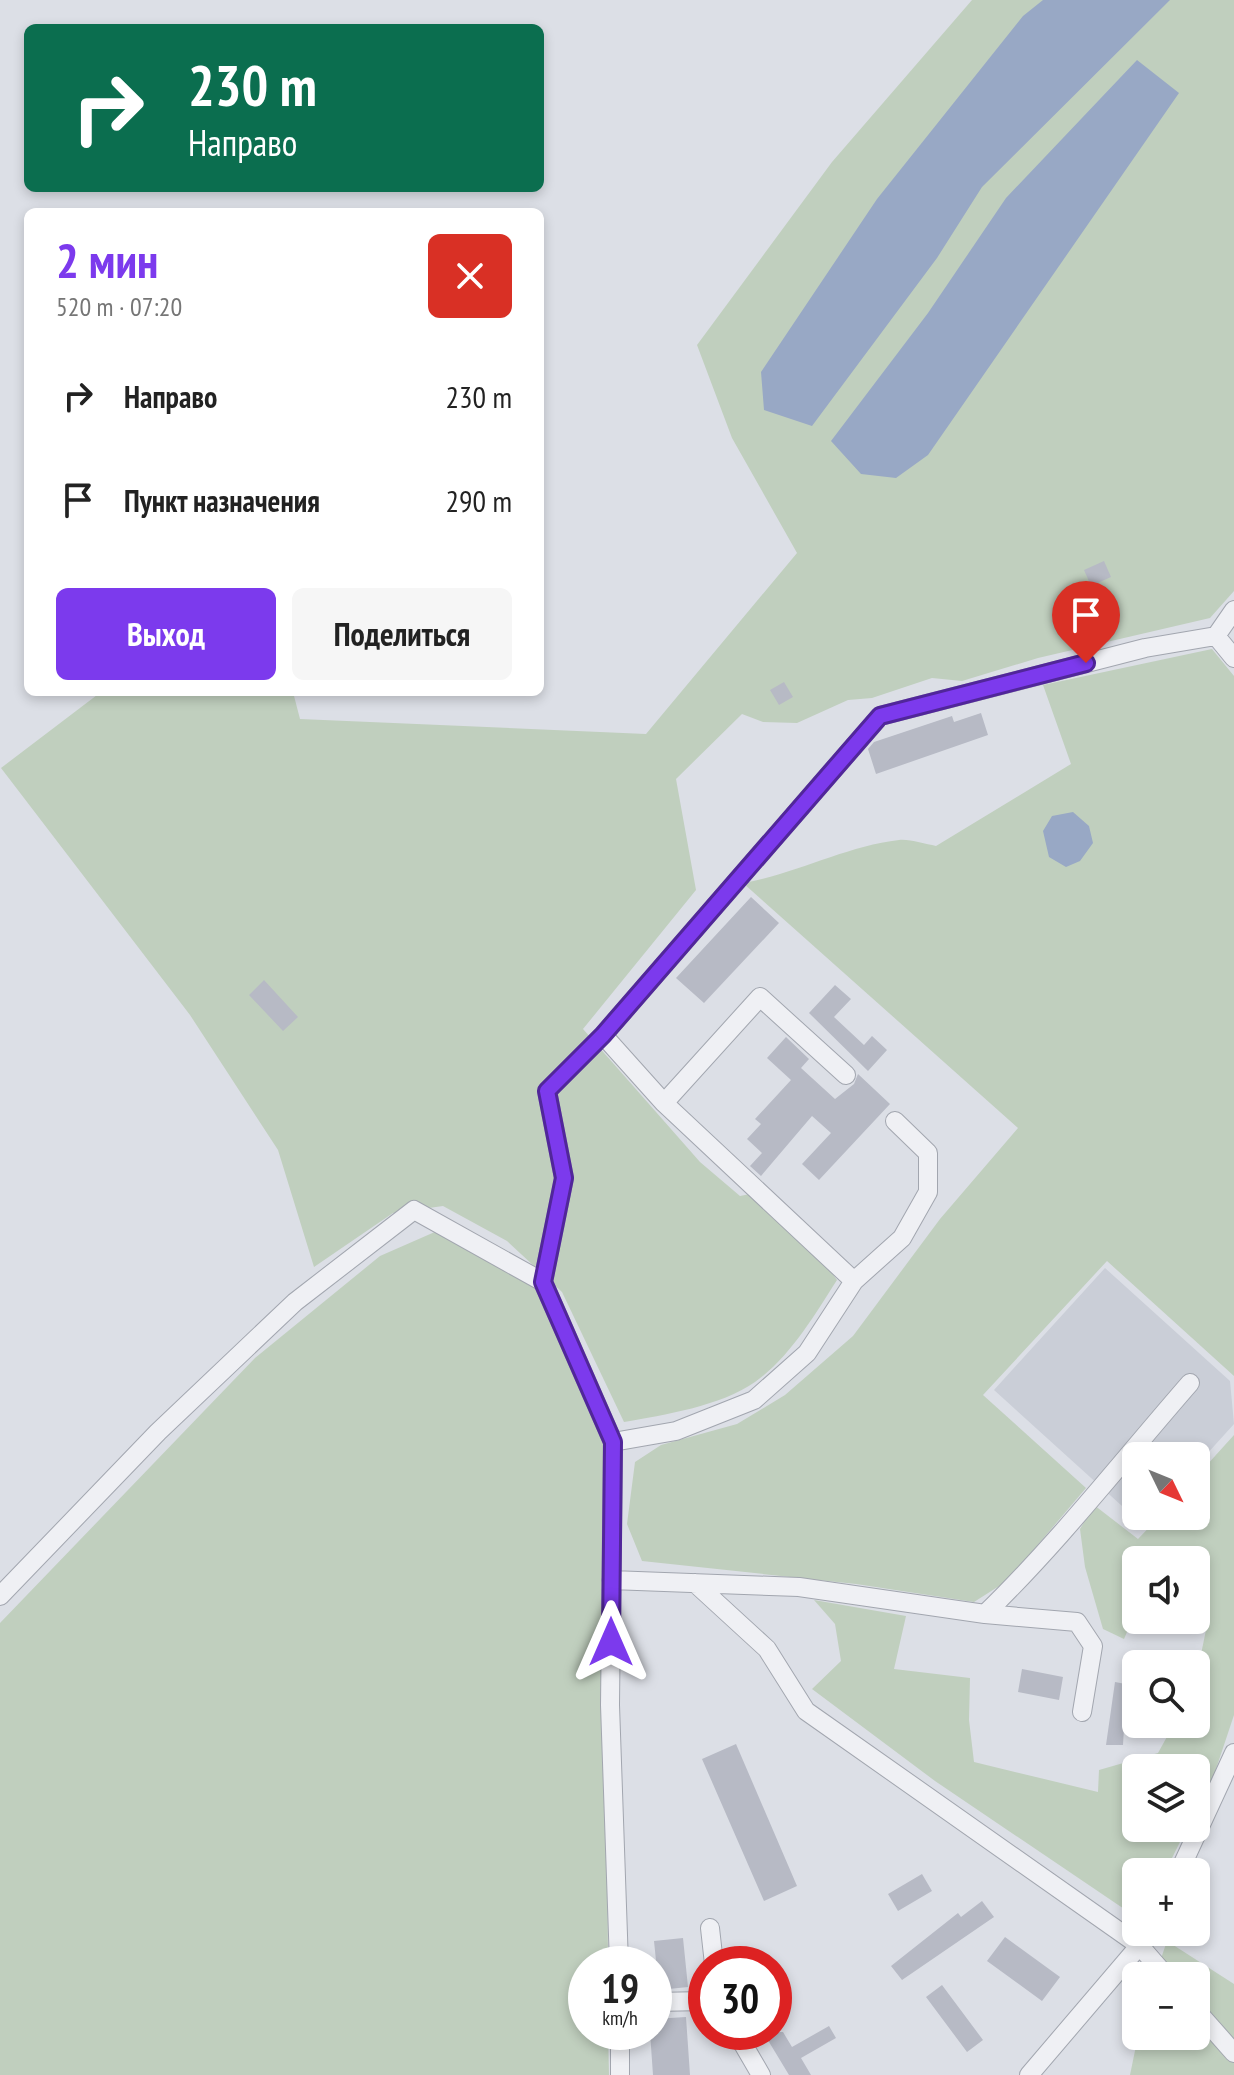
<!DOCTYPE html>
<html lang="ru">
<head>
<meta charset="utf-8">
<style>
	:root { --surface:#fff; --page:#f6f6f6; --text:#222; --muted:#767676; --accent:#7c3aed }
	body { margin:0; font-family:"PT Sans Narrow",sans-serif; background:var(--page); color:var(--text); height:100vh; display:flex; flex-direction:column; font-size:30px; white-space:nowrap }
	* { box-sizing:border-box; margin:0 }
	p { font-size:26px; color:var(--muted) }
	.icon { flex:none; width:44px; height:44px; fill:none; stroke:currentColor; stroke-width:2; stroke-linecap:round; stroke-linejoin:round }
	.map { position:relative; flex:1; overflow:hidden }
	.sheet { position:absolute; left:24px; top:208px; width:520px; height:488px; display:flex; flex-direction:column; background:var(--surface); border-radius:12px; box-shadow:0 4px 12px #0003 }
	.sheet>* { flex:none }
	.banner { position:absolute; left:24px; top:24px; width:520px; height:168px; border-radius:12px; box-shadow:0 4px 12px #0003; background:#0b6e4f; color:#fff; overflow:hidden }
	.needle { width:52px; rotate:133deg }
	.controls { position:absolute; left:1122px; top:1442px; display:grid; gap:16px }
	.controls a { display:grid; place-items:center; width:88px; height:88px; border-radius:12px; background:var(--surface); box-shadow:0 4px 12px #0003; font-size:40px }
	.speed { position:absolute; left:568px; top:1946px; display:flex; gap:16px; font-size:40px; font-weight:700; text-align:center }
	.speed>* { display:grid; place-content:center; width:104px; height:104px; border-radius:50%; background:var(--surface); box-shadow:0 4px 12px #0003; line-height:1 }
	.speed small { font-size:20px; font-weight:400 }
	.speed .limit { border:12px solid #d22; background:#fff; color:#111 }
	.pin { position:absolute; display:grid; place-items:center; width:68px; height:68px; color:#fff; margin:-82px -34px; border-radius:50% 50% 50% 0; rotate:-45deg; box-shadow:0 0 8px #0007 }
	.pin .icon { rotate:45deg }
	.me { position:absolute; width:88px; margin:-44px; rotate:0deg; stroke-linejoin:round; filter:drop-shadow(0 0 6px #0008) }
	.turn { display:flex; align-items:center; gap:28px; height:168px; padding:0 32px; font-size:36px }
	.turn .icon { width:104px; height:104px; stroke-width:2.5 }
	.turn b { display:block; font-size:56px; line-height:68px }
	.round { display:grid; place-items:center; flex:none; width:84px; height:84px; border-radius:12px; background:var(--page) }
	.head { display:flex; align-items:center; justify-content:space-between; height:136px; padding:0 32px }
	h1 { font-size:48px; font-weight:800; line-height:60px; color:var(--accent) }
	.button { display:flex; gap:16px; margin-top:auto; padding:16px 32px }
	.button a { flex:1; height:92px; border-radius:12px; background:var(--accent); color:#fff; font-size:32px; font-weight:800; line-height:92px; text-align:center }
	.button a+a { background:var(--page); color:var(--text) }
	ul { padding:0; list-style:none }
	li { display:flex; align-items:center; gap:24px; height:104px; padding:0 32px }
	li div { flex:1 }
	li b { display:block; font-size:30px }
	li em { font-style:normal }
	.map>svg:first-child { display:block }
	.built { fill:#caced7 }
	.green { fill:#c0cfbe }
	.water { fill:#98a8c5 }
	.building { fill:#b7bac5 }
	.lines { fill:none; stroke-linecap:round; stroke-linejoin:round }
	.minor-casing { stroke:#a2a6af; stroke-width:20 }
	.minor { stroke:#eff0f4; stroke-width:18 }
	.route-casing { stroke:#51269a; stroke-width:20 }
	.route { stroke:#7c3aed; stroke-width:14 }
</style>
</head>
<body>
<div class="map">
<svg width="1234" height="2075" viewBox="0 0 1234 2075">
	<rect width="100%" height="100%" fill="#dcdfe6"/>
	<!-- built -->
	<path class="built" d="M1105 1268 1230 1381 1234 1424 1196 1466V1456H1136V1516H1151L1143 1525 994 1390Z"/>
	<!-- green -->
	<path class="green" d="M972 0H1234V591L1210 618 1038 658 962 681 932 678 872 698 848 700 797 723 763 722 742 714 676 779 696 890 583 1029 700 1162 740 1196 750 1194 819 1255 837 1280C814 1316 790 1357 755 1382 721 1406 664 1415 624 1422L562 1292 507 1241 443 1206 393 1213 314 1267 278 1150 190 1015 1 768 101 692H293L300 719 646 734 797 553 732 438 697 345 832 162Z
		M1212 649 1234 676V1376L1107 1261 983 1395 1086 1488 1007 1581 974 1602 856 1584 642 1561 627 1524 635 1462 661 1445 737 1424 785 1395 853 1336 940 1219 1018 1128 743 883C796 874 846 846 899 840 910 839 925 844 936 846L1071 764 1043 685Z
		M437 1231 538 1289 605 1443 608 1964H586V2032H608L609 2075H0V1623L255 1358 380 1256Z
		M1234 1435V1715L1215 1772 1196 1811V1768H1136V1828H1187L1165 1872H1136V1917L935 1781 812 1689 841 1661 835 1624 814 1600 906 1616 894 1669 970 1678 969 1720 974 1762 1098 1792 1099 1770 1158 1753 1174 1724H1196V1664H1175L1179 1651 1200 1659 1206 1630 1170 1620H1196V1560H1136V1611L1124 1639 1103 1629 1085 1567 1080 1529 1094 1505 1138 1539 1160 1516H1196V1477Z
		M1167 1941 1234 1984V2075H1130L1138 2036H1196V1976H1155Z"/>
	<!-- water -->
	<path class="water" d="M1043 0H1170L982 187 937 258 812 426 764 410 761 372 877 199 1023 16Z
		M1137 60 1179 93 928 455 896 478 861 474 831 441 928 313 1006 198Z
		M1073 812 1089 826 1093 843 1080 861 1066 867 1049 857 1043 831 1052 816Z"/>
	<!-- building -->
	<path class="building" d="M1104 561 1111 577 1091 586 1084 570Z
		M784 682 793 697 779 705 770 690Z
		M981 713 988 735 876 774 868 749 874 742 952 716 954 722Z
		M751 897 779 923 704 1003 676 978Z
		M264 980 298 1017 283 1031 249 995Z
		M835 985 851 999 834 1017 864 1045 872 1036 887 1050 868 1071 809 1013Z
		M786 1037 809 1059 801 1068 835 1099 854 1084 858 1074 890 1104 819 1180 802 1164 831 1133 812 1116 761 1176 750 1166 762 1153 747 1139 761 1124 755 1119 791 1080 767 1058Z
		M1022 1669 1063 1677 1059 1700 1018 1692Z
		M1115 1682 1136 1686V1713L1125 1711 1123 1745H1106Z
		M736 1744 797 1886 764 1901 702 1759Z
		M922 1874 932 1891 898 1911 888 1894Z
		M982 1901 994 1917 902 1980 891 1966 958 1913 961 1917Z
		M1005 1937 1060 1977 1042 2001 987 1961Z
		M683 1938 688 1987 659 1990 654 1941Z
		M942 1985 983 2040 967 2052 926 1997Z
		M686 2017 690 2075H653L650 2032H654V2019Z
		M829 2026 836 2038 801 2058 811 2075H789L763 2032H783L792 2047Z"/>
	<g class="lines">
		<defs>
			<path id="minor" d="M1216 636 1234 610
				M603 1035 664 1103 854 1281
				M664 1103 760 997 846 1075
				M543 1282 564 1178 547 1091 603 1035 880 716 1145 648 1216 636 1234 658
				M613 1442 676 1431 754 1400 807 1353 854 1281 902 1238 928 1192V1153L895 1121
				M611 1580 799 1587 985 1614 1077 1622 1093 1646 1082 1712
				M695 1583 767 1649 806 1711 1140 1946 1166 1976
				M0 1596 158 1432 295 1302 414 1210 543 1282 613 1442 610 1705 619 1964
				M985 1614C1059 1542 1122 1461 1190 1383
				M1179 1872 1234 1753
				M710 1928 714 1964
				M654 2002 706 2001
				M1196 2010 1234 2053
				M736 2032 761 2075
				M620 2075V2032
				M1029 2075 1151 1932"/>
		</defs>
		<!-- minor casing -->
		<use href="#minor" class="minor-casing"/>
		<!-- minor -->
		<use href="#minor" class="minor"/>
	</g>
	<g class="lines">
		<defs>
			<path id="route" d="M611 1642 613 1442 543 1282 564 1178 547 1091 603 1035 880 716 1086 663"/>
		</defs>
		<!-- route casing -->
		<use href="#route" class="route-casing"/>
		<!-- route -->
		<use href="#route" class="route"/>
	</g>
</svg>
<div class="controls">
<a><svg class="needle" viewBox="-14 -14 28 28"><path d="M0-13l5 13h-10z" fill="#e53935"/><path d="M0 13l5-13h-10z" fill="#767676"/></svg></a>
<a><svg class="icon" aria-label="sound" viewBox="0 0 24 24"><path d="M4 9h4l5-4v14l-5-4H4zM17 9q2 3 0 6"/></svg></a>
<a><svg class="icon" aria-label="search" viewBox="0 0 24 24"><circle cx="10" cy="10" r="6"/><path d="M15 15l6 6"/></svg></a>
<a><svg class="icon" aria-label="layers" viewBox="0 0 24 24"><path d="M12 4l9 5-9 5-9-5zM3 14l9 5 9-5"/></svg></a>
<a>+</a>
<a>−</a>
</div>
<div class="speed"><div>19<small>km/h</small></div><div class="limit">30</div></div>
<div class="pin" style="left:1086px;top:663px;background:#d93025"><svg class="icon" aria-label="arrive" viewBox="0 0 24 24"><path d="M6 21V4h12l-3 4 3 4H6"/></svg></div>
<svg class="me" style="left:611px;top:1642px" viewBox="-20 -20 40 40"><path d="M0-17L14 15 0 8-14 15z" fill="#7c3aed" stroke="#fff" stroke-width="4"/></svg>
<div class="banner">
<div class="turn"><svg class="icon" aria-label="right" viewBox="0 0 24 24"><path d="M7 20v-9h11M14 6l5 5-5 5"/></svg><div><b>230 m</b>Направо</div></div>
</div>
<section class="sheet">
<div class="head"><div><h1>2 мин</h1><p>520 m · 07:20</p></div><a class="round" style="background:#d93025;color:#fff"><svg class="icon" aria-label="close" viewBox="0 0 24 24"><path d="M6 6l12 12M18 6L6 18"/></svg></a></div>
<ul>
<li><svg class="icon" aria-label="right" viewBox="0 0 24 24"><path d="M7 20v-9h11M14 6l5 5-5 5"/></svg><div><b>Направо</b></div><em>230 m</em></li>
<li><svg class="icon" aria-label="arrive" viewBox="0 0 24 24"><path d="M6 21V4h12l-3 4 3 4H6"/></svg><div><b>Пункт назначения</b></div><em>290 m</em></li>
</ul>
<div class="button"><a>Выход</a><a>Поделиться</a></div>
</section>
</div>
</body>
</html>
